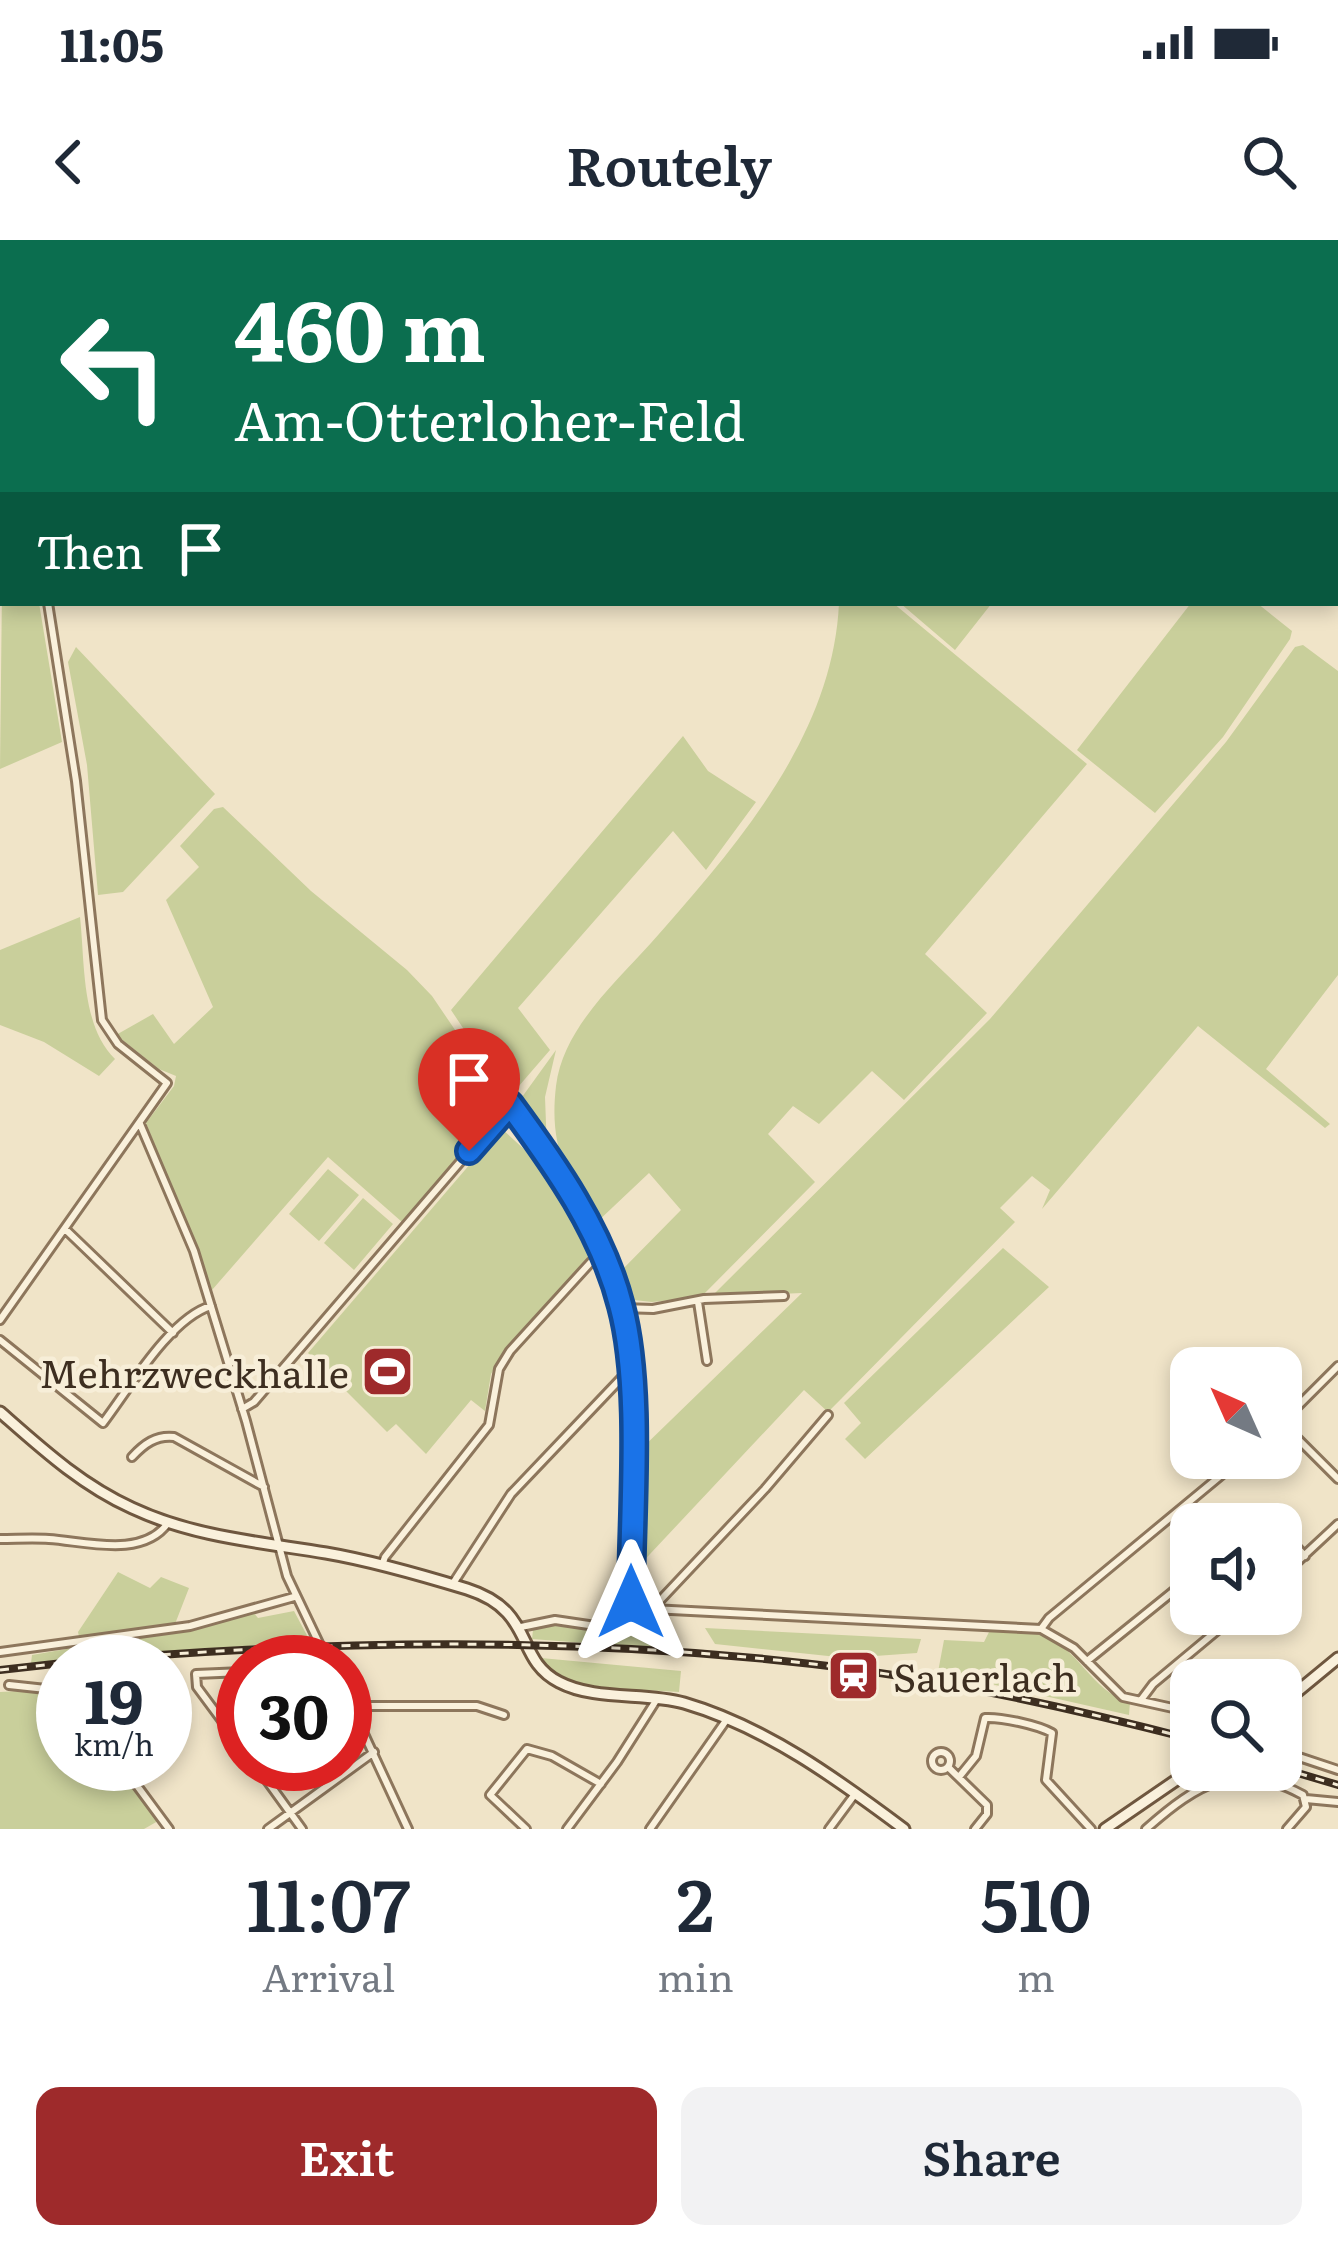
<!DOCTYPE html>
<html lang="en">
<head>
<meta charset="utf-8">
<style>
	:root { --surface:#fff; --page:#f2f2f3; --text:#1f2937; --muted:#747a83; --accent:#9e2a2b }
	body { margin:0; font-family:Literata,serif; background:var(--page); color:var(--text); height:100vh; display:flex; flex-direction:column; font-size:45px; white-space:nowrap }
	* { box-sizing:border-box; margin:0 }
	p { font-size:39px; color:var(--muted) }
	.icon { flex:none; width:66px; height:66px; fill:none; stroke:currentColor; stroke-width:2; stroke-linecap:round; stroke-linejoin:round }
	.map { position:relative; height:1589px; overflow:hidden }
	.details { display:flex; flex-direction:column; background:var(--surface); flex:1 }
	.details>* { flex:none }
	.hud { position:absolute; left:0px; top:0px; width:1338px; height:366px; box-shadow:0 6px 18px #0003; background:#0b6e4f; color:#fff; overflow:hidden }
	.needle { width:78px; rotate:315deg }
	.buttons { position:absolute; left:1170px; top:1107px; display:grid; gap:24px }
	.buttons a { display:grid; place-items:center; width:132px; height:132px; border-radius:24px; background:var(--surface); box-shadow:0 6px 18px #0003; font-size:60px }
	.speed { position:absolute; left:36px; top:1395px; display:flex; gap:24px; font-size:60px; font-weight:700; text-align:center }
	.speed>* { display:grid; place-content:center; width:156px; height:156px; border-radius:50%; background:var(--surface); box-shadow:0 6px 18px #0003; line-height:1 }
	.speed small { font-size:30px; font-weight:400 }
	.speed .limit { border:18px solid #d22; background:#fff; color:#111 }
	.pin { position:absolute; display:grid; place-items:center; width:102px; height:102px; color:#fff; margin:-123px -51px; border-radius:50% 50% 50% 0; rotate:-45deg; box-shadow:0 0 12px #0007 }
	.pin .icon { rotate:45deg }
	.me { position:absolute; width:132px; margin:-66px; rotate:0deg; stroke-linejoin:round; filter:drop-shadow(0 0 9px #0008) }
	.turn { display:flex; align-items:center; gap:42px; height:252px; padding:0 36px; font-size:54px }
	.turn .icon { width:156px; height:156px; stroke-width:2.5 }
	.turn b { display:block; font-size:84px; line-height:102px }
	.then { display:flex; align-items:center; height:114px; padding:0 36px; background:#0003; gap:24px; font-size:45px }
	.eta { display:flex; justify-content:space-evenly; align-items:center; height:204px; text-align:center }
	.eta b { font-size:72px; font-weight:600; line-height:84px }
	.cta { display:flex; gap:24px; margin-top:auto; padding:24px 36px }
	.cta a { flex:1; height:138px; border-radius:24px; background:var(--accent); color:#fff; font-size:48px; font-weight:600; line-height:138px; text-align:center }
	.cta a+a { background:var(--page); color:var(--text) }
	.status { display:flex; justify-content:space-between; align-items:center; height:84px; padding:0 60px; background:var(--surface); direction:ltr }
	.status svg { height:33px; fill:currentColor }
	header { display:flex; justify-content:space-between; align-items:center; height:156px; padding:0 36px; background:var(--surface); font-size:54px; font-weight:600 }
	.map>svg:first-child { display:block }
	.green { fill:#c9cf9b }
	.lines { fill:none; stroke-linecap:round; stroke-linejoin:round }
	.street-casing { stroke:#8d765c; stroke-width:12 }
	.secondary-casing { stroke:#6f573f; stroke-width:15 }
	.street { stroke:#faf1dc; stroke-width:6 }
	.secondary { stroke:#faf1dc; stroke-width:9 }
	.rail-casing { stroke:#3d2e20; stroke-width:8 }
	.rail { stroke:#f7eed8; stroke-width:3; stroke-dasharray:9; stroke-linecap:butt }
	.route-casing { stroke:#114b97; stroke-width:30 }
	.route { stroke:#1a73e8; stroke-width:21 }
	.labels { text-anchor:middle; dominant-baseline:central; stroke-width:9; stroke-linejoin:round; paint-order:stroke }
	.poi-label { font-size:39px; fill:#3d2e20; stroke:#f7eed8; text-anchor:end }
</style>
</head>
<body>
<div class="status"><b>11:05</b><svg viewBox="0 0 49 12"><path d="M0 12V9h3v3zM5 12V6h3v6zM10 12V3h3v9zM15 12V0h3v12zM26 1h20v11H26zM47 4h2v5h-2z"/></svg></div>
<header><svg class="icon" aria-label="back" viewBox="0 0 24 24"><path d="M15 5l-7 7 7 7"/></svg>Routely<svg class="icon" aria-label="search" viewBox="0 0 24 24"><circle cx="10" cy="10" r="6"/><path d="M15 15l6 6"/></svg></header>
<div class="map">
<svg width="1338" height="1589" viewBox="0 0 1338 1589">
	<rect width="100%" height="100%" fill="#f0e4c8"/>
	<!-- green -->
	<path class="green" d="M3 258V363H39L62 502 0 529Z
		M839 363H893L1087 524 925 714 987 773 904 860 872 831 819 884 793 866 768 894 815 942 701 1057 652 1062 625 1059 617 1035 681 970 649 933 595 984C566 934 549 907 556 846 563 789 614 744 651 703 735 608 833 497 839 363Z
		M900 363H992L955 410Z
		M1191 363H1257L1292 391 1290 399 1223 497 1155 573 1077 510Z
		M1303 405 1338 431V735L1266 829 1330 884 1325 888 1198 786 1042 969 1050 950 1032 936 1000 968 1015 982 841 1159 828 1172 804 1150 635 1330 637 1213 802 1053 711 1057 990 779 1226 502 1295 407Z
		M76 407 215 554 123 652 98 655 87 525 68 422Z
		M683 496 708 531 756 562 706 630 673 591 518 768 550 810 512 854 505 851 451 770Z
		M223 567 311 651 407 730 432 756 506 865 402 982 328 917 212 1050 146 883 174 846 176 836 159 829 116 795 153 774 174 804 213 767 166 660 199 627 180 606 214 569Z
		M80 677C85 722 81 786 115 819L99 836 44 802 0 785V710Z
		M556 810 545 857 547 910 517 864Z
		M501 888 549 932 580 991 585 988 595 1011 510 1103 491 1134 485 1171 471 1160 426 1214 396 1184 387 1192 308 1113Z
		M328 929 359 955 319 1001 289 974Z
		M363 958 393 984 354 1030 324 1003Z
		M1003 1008 1049 1047 865 1219 845 1199 861 1183 844 1163Z
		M118 1332 150 1348 161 1337 189 1348 175 1384 80 1401 78 1392Z
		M294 1371 310 1401 31 1423 32 1415 221 1382 253 1372 258 1378Z
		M634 1378 664 1402 677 1404V1410L532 1399 533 1390 543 1385 614 1391Z
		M705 1388 921 1399 917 1413 847 1418 715 1404Z
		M989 1392C1004 1392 1023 1390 1038 1394 1079 1405 1090 1452 1130 1462L1129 1475 938 1432 944 1400 984 1402Z
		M541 1418 681 1431 679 1452C636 1448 568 1457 541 1418Z
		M39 1450 63 1464V1524H117L158 1581 144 1589H0V1452Z"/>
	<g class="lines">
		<defs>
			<path id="street" d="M0 202 3 209
				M140 884 194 1011 246 1181 287 1336 328 1422
				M65 989 173 1093
				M698 1062 707 1121
				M622 1068 653 1069 704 1059 784 1056
				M0 1080 167 843 118 804 102 780 76 541 48 363
				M0 1100 103 1183C129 1149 170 1078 211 1066
				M242 1169 254 1162 510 864C572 949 629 1039 631 1147 633 1217 623 1300 632 1368
				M1281 1182 1338 1239
				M1281 1183 1338 1126
				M132 1217C144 1204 156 1195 174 1197L264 1247
				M1254 1284 1266 1278 1275 1284
				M1281 1290 1305 1316
				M0 1299C16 1299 33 1298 49 1299 84 1301 142 1319 168 1283
				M382 1325 385 1317 489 1185 499 1129 510 1111 591 1022 603 1016
				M1281 1337 1338 1284
				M452 1345 511 1254 630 1129
				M632 1368 1041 1389 1074 1408 1123 1457 1191 1472
				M651 1370 765 1249 828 1175
				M521 1387 555 1380 609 1388 632 1368
				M1041 1389 1049 1378 1242 1218
				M0 1412 190 1386 294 1357
				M1087 1421 1191 1337
				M243 1432 196 1434 197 1447 243 1509
				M9 1445 46 1449 63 1461
				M345 1453 408 1589
				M1141 1460 1153 1444 1237 1374
				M352 1466H477L504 1475
				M1281 1511 1338 1530
				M932 1521a9 9 0 1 1 18 0a9 9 0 1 1-18 0Z
				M121 1524 169 1589
				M255 1524 302 1589
				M948 1527 987 1565V1574L975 1589
				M959 1537 976 1516 985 1478C1001 1477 1038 1485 1052 1493L1046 1540 1091 1589
				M1306 1559 1338 1562
				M268 1589 374 1512
				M526 1589 490 1555 527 1509 552 1516 601 1544
				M567 1589 617 1522 657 1459
				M650 1589 727 1479
				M829 1589 855 1554
				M1146 1589C1198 1543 1237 1519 1303 1555L1306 1567 1287 1589"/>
			<path id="secondary" d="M0 1172C41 1208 81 1245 132 1268 194 1297 259 1302 326 1313 373 1321 421 1335 467 1349 536 1371 514 1419 559 1442 595 1461 645 1452 684 1463 766 1487 837 1539 904 1589
				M1281 1465 1338 1418
				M1105 1589 1191 1530"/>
		</defs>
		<!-- street casing -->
		<use href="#street" class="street-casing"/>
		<!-- secondary casing -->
		<use href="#secondary" class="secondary-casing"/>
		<!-- street -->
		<use href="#street" class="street"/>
		<!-- secondary -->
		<use href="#secondary" class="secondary"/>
		<defs>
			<path id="rail" d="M72 1422C331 1399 594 1395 853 1429 967 1445 1079 1470 1191 1499
				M0 1430 63 1423
				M1281 1528 1338 1545"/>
		</defs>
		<!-- rail casing -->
		<use href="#rail" class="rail-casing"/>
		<!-- rail -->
		<use href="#rail" class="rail"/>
	</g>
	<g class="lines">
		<defs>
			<path id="route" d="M469 911 510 864C555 925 602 991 621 1066 643 1148 631 1275 631 1362"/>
		</defs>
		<!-- route casing -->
		<use href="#route" class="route-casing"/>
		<!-- route -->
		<use href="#route" class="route"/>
	</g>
	<!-- icons -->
	<defs>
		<symbol id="stadium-square" viewBox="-11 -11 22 22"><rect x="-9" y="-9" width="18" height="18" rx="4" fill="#9e2a2b" stroke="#f7eed8"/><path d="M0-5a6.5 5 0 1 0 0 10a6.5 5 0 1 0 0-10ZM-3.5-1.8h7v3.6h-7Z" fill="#fff"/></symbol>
		<symbol id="station-square" viewBox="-11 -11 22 22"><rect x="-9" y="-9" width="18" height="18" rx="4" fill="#9e2a2b" stroke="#f7eed8"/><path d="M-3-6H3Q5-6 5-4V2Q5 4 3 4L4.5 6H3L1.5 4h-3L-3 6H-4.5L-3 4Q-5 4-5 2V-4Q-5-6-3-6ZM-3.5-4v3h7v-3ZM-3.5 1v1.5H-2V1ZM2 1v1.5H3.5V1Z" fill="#fff"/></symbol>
	</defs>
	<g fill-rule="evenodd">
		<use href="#stadium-square" x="358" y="1102" width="59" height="59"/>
		<use href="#station-square" x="824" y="1406" width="59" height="59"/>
	</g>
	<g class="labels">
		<!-- poi labels -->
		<g class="poi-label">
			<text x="349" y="1131">Mehrzweckhalle</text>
			<text x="893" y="1435" text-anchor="start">Sauerlach</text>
		</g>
	</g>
</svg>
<div class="buttons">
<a><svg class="needle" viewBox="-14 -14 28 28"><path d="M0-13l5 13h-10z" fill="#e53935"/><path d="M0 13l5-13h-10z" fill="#747a83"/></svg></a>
<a><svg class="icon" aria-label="sound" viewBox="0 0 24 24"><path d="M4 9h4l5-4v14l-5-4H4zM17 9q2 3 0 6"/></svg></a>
<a><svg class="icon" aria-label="search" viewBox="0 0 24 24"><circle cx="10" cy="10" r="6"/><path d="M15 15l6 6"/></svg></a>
</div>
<div class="speed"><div>19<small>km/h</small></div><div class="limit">30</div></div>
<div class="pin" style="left:469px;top:911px;background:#d93025"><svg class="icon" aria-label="arrive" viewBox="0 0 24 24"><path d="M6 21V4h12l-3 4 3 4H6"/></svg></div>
<svg class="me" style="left:631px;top:1362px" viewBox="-20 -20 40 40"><path d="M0-17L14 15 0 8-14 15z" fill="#1a73e8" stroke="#fff" stroke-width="4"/></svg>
<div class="hud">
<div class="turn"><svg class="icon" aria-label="left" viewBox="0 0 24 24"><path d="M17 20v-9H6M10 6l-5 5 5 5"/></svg><div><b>460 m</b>Am-Otterloher-Feld</div></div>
<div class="then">Then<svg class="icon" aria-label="arrive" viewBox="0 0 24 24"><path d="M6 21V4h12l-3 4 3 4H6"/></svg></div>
</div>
</div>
<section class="details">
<div class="eta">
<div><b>11:07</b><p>Arrival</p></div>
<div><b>2</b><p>min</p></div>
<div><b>510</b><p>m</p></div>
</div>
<div class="cta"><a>Exit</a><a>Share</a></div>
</section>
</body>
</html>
